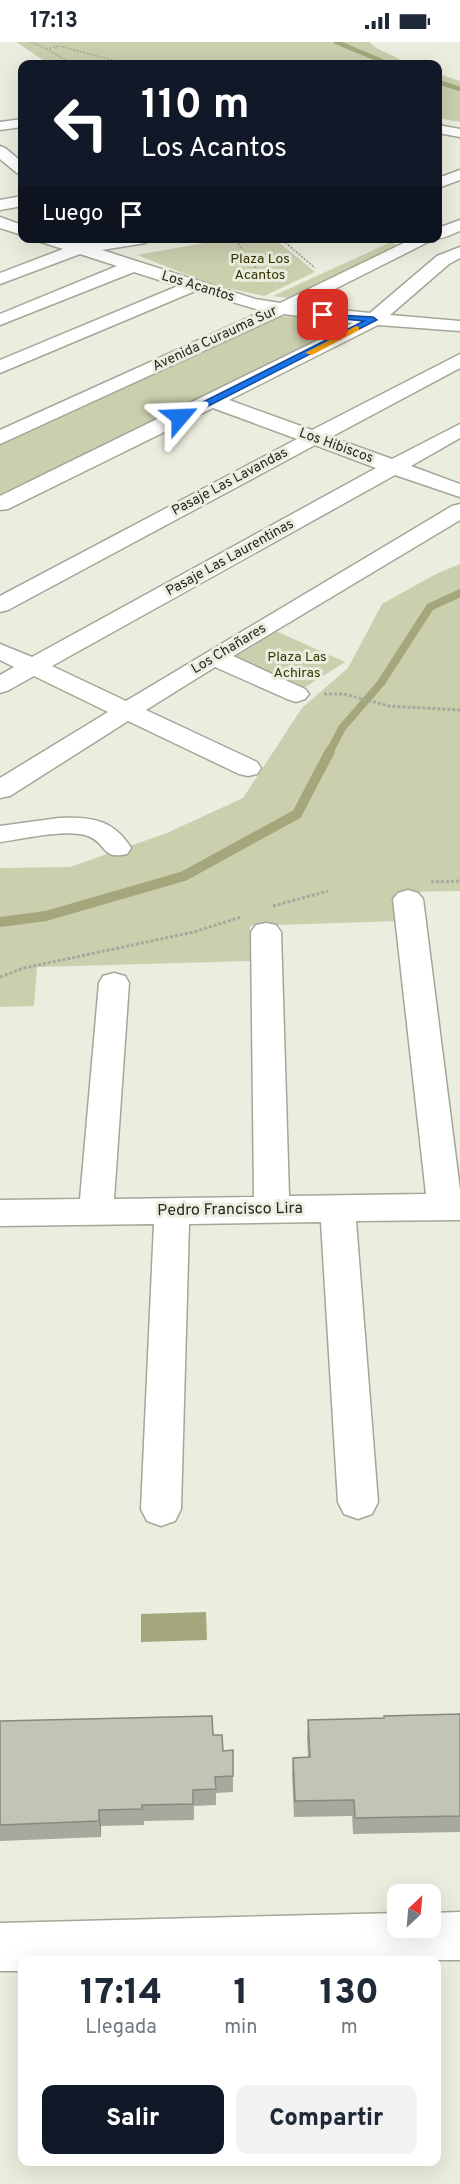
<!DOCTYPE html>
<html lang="es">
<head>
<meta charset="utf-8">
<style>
	:root { --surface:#fff; --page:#f2f2f3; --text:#1f2937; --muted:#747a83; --accent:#111827 }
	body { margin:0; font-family:Overpass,sans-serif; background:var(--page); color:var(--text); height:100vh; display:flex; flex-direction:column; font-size:22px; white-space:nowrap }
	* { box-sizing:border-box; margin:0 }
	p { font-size:20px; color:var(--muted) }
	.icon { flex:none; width:33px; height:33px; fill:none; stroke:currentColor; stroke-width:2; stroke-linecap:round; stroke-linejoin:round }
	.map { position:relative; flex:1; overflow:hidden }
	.drawer { position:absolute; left:18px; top:1914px; width:423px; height:210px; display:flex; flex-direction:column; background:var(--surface); border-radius:12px; box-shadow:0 6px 24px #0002 }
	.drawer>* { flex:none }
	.guide { position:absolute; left:18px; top:18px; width:424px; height:183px; border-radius:12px; box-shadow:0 6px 24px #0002; background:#111827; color:#fff; overflow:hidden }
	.needle { width:39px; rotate:26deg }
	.controls { position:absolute; left:387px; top:1842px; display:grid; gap:12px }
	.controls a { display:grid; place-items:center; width:54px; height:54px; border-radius:12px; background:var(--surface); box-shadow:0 6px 24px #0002; font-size:30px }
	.pin { position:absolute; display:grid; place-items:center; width:51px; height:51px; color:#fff; margin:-26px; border-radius:12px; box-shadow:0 3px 9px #0006 }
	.me { position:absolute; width:66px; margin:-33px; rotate:64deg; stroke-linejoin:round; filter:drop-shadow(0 0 4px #0008) }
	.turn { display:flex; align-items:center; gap:21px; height:126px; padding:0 24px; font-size:27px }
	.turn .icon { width:78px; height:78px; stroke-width:2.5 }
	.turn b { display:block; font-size:42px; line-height:51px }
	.then { display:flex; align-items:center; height:57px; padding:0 24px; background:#0003; gap:12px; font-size:22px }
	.eta { display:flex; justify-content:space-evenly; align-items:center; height:102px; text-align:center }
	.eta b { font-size:36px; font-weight:800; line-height:42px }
	.cta { display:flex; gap:12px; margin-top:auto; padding:12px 24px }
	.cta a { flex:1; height:69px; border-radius:12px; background:var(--accent); color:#fff; font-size:24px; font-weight:800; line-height:69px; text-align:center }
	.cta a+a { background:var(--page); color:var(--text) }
	.status { display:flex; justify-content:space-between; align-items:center; height:42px; padding:0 30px; background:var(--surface); direction:ltr }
	.status svg { height:16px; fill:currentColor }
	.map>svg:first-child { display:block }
	.green { fill:#cbcfae }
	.water { fill:#a3a77b }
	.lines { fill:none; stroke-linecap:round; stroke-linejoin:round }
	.stream-far2 { stroke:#a3a77b; stroke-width:4.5 }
	.stream-far1 { stroke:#a3a77b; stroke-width:8 }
	.stream { stroke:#a3a77b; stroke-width:10 }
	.minor-casing { stroke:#a4a698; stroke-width:3 }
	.path-far2 { stroke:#a7a99d; stroke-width:1.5; stroke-dasharray:2 1.5; stroke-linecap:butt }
	.path-far1 { stroke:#a7a99d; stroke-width:2; stroke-dasharray:2 1.5; stroke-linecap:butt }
	.path { stroke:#a7a99d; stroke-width:3; stroke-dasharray:3 2; stroke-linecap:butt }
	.minor { fill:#fff; fill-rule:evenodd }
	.wall { fill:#a7a99d }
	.shaded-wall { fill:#88897f }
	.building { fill:#c2c4b6; stroke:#88897f; stroke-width:1.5 }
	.route { fill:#1a73e8; stroke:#114b97; stroke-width:1.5 }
	.slow { fill:#f59e0b }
	.labels { text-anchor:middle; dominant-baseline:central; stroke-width:6; stroke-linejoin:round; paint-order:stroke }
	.far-park-label { font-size:14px; fill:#343600; stroke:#ebedde }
	.far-street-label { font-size:14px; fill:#272823; stroke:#ebedde }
	.street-label { font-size:16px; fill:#272823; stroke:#ebedde }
</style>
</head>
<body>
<div class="status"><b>17:13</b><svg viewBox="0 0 49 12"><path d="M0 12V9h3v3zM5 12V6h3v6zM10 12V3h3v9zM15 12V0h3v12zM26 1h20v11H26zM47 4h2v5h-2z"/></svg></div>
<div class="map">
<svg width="460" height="2142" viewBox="0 0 460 2142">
	<rect width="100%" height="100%" fill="#ebedde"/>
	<!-- green -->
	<path class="green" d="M16 0H369L376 6 410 22H49Z
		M438 32 460 39V80L438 76Z
		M232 196 275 197 315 230 264 254 213 243 137 213Z
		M391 200 399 204 288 256 273 254Z
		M279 274 335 277 345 281 337 288 266 326 0 452V402Z
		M460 522V849L396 850 400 879 250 884 251 919 37 925 34 964 0 965V826L70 825 167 791 243 756 302 666 348 626 382 562 436 532Z
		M269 586 345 620 299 649 222 614Z"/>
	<!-- water -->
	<path class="water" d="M206 1570 207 1598 141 1600V1572Z"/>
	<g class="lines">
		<!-- stream-far2 -->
		<path class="stream-far2" d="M336 0 389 22
			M438 40 460 47"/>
		<!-- stream-far1 -->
		<path class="stream-far1" d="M329 711 342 686 381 641 430 565 460 551"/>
		<!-- stream -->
		<path class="stream" d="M0 880 46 874 184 834 297 772 330 709"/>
		<defs>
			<path id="minor" d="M22 77V85L0 88V80Z
				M438 83 460 87V95L438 91Z
				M0 104 5 106 22 120V132L17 131 0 117Z
				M460 128V138L438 146V136Z
				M22 154V164L0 168V158Z
				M0 175 22 183V193L0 186Z
				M460 178V189C452 192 444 197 436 196H438V186Z
				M39 196H66L81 201 111 196H153L145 201 102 208 255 257 280 261 414 196H436L301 264 370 271 437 214 460 205V216L449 222 390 273 460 279V289L378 283 229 358 312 388 460 312V326L331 395 392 417 460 382V396L411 424 460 442V455L395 433 52 624 126 659 452 464 460 462V478L233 614 305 647 309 652 305 657 296 660 287 657 215 625 146 668 257 720 261 726 257 732 248 734 239 732 128 679 10 754 0 756V736L108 670 34 634 9 648 0 651V633L14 625 0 618V602L32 615 376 426 315 403 8 568 0 570V554L297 397 213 366 8 467 0 468V454L353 281 284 272 0 402V388L263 269 195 249 0 331V318L178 244 134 230 0 283V272L117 224 80 212 0 242V231L63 207 41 200Z
				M59 776C91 775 113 777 131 806L127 812C101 818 107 801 88 794 67 786 23 797 0 800V784Z
				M408 848 418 851 423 857 460 1148V1178L356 1179 378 1460 372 1472 358 1477 344 1472 338 1460 321 1180 189 1182 181 1467 175 1479 161 1484 147 1479 141 1467 154 1182 0 1184V1158L80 1157 99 941 103 934 114 931 125 934 129 941 114 1157 254 1155 251 890 256 883 266 881 276 883 281 890 289 1154 426 1152 393 857 398 851Z
				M460 1870V1918H22V1929H0V1881L398 1871V1886H430V1871Z"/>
		</defs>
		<!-- minor casing -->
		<use href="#minor" class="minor-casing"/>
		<!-- path-far2 -->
		<path class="path-far2" d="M31 0 47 7
			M72 22 47 7 59 4 128 22"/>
		<!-- path-far1 -->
		<path class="path-far1" d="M234 196 258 229 256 241
			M280 196 315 226"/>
		<!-- path -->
		<path class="path" d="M324 652H344L389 664 460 668
			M431 840 460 839
			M273 864 328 849
			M0 935 24 926 194 890 241 875"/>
		<!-- minor -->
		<use href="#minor" class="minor"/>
	</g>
	<!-- wall -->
	<path class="wall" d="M460 1672V1790L353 1792 352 1774 294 1775 292 1732 293 1716 308 1715 307 1695 308 1678 383 1676Z
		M0 1679 223 1709 233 1708V1750L216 1751V1763L194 1764V1778L144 1779V1783L101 1784V1795L0 1799Z"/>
	<!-- shaded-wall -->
	<path class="shaded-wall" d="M99 1768 101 1784V1795L99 1779Z"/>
	<!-- building -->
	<path class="building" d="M460 1672V1774L355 1776 354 1758 295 1759 293 1716 310 1715 308 1678 384 1676V1674Z
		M212 1674 213 1693H222L223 1709 233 1708V1734L215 1735 216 1747 193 1748V1762L142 1763V1767L99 1768V1779L0 1783V1679Z"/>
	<!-- route -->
	<path class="route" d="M320 272 373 275 377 278 183 377H177V373L364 279 323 275H320Z"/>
	<!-- slow -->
	<path class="slow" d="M356 284 359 285V288L312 313 305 311Z"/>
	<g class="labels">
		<!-- far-park labels -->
		<g class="far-park-label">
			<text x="260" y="217">Plaza Los<tspan x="260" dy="16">Acantos</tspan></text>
			<text x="297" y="615">Plaza Las<tspan x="297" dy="16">Achiras</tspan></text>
		</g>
		<!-- far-street labels -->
		<g class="far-street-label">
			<text transform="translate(198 245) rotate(17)">Los Acantos</text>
			<text transform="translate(215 297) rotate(-25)">Avenida Curauma Sur</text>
			<text transform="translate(336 404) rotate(20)">Los Hibiscos</text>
			<text transform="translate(230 440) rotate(-28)">Pasaje Las Lavandas</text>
			<text transform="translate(230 516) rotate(-29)">Pasaje Las Laurentinas</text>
			<text transform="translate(229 607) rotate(-31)">Los Chañares</text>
		</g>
		<!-- street labels -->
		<g class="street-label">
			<text transform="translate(230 1168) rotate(-1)">Pedro Francisco Lira</text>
		</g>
	</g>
</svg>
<div class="controls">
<a><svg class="needle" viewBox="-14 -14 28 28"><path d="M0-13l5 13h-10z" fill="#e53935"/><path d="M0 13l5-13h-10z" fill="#747a83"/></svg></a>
</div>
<div class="pin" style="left:323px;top:273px;background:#d93025"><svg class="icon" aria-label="arrive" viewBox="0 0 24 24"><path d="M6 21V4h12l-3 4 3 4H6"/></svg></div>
<svg class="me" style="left:180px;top:375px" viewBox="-20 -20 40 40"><path d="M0-17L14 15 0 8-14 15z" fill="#1a73e8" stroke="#fff" stroke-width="4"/></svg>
<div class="guide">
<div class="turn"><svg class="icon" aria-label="left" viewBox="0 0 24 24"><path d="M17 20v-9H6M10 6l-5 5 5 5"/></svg><div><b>110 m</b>Los Acantos</div></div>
<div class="then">Luego<svg class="icon" aria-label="arrive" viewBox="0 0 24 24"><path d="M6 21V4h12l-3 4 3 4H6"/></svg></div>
</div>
<section class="drawer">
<div class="eta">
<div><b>17:14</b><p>Llegada</p></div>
<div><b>1</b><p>min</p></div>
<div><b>130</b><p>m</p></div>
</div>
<div class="cta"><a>Salir</a><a>Compartir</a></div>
</section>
</div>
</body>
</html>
